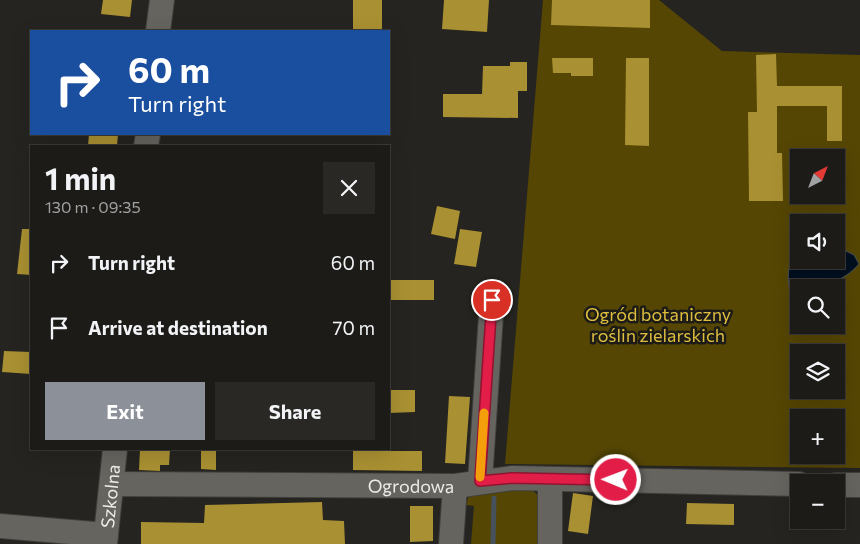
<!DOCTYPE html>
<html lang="en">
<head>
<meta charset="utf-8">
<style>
	:root { --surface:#1c1b18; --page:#292825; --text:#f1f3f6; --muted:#a0a1a2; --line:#3a3937; --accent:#8c9099 }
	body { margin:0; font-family:Commissioner,sans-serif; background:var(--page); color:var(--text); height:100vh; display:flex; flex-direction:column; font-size:19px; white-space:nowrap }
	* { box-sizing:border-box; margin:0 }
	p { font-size:16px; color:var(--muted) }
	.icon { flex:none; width:28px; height:28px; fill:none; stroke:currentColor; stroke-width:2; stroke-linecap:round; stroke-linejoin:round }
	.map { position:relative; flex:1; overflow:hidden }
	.details { position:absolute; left:30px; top:145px; width:360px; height:305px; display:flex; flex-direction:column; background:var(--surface); border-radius:0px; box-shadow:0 5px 20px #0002,0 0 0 1px var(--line) }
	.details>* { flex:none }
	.guide { position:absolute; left:30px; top:30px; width:360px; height:105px; border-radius:0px; box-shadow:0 5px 20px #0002,0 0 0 1px var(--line); background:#1a4fa0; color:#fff; overflow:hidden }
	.needle { width:32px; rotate:42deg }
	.tools { position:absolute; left:790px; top:149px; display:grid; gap:10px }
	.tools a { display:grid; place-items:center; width:55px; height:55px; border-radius:0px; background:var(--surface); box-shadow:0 5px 20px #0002,0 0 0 1px var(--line); font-size:25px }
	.pin { position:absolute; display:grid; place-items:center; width:42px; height:42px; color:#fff; margin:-21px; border:2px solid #fff; border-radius:50%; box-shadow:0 1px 5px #0007 }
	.me { position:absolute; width:55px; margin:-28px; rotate:271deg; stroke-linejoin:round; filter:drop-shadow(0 0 4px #0008) }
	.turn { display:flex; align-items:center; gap:18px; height:105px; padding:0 15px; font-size:22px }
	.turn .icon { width:65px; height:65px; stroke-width:2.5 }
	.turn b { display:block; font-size:35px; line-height:42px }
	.round { display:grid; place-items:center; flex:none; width:52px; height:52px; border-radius:0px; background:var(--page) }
	.headline { display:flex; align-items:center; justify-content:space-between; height:85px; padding:0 15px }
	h1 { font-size:30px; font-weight:700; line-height:38px }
	.button { display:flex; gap:10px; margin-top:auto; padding:10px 15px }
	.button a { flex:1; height:58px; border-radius:0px; background:var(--accent); color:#fff; font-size:20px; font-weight:700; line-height:58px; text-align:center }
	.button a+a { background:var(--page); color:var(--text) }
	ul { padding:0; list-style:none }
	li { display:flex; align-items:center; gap:15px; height:65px; padding:0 15px }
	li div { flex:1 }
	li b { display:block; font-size:19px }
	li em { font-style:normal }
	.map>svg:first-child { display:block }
	.green { fill:#554604; fill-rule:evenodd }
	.water { fill:#000f1f; stroke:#47515c }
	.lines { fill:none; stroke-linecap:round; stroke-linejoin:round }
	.stream { stroke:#47515c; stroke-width:5 }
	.building { fill:#a99032 }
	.minor-casing { stroke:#3f3e3b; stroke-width:26 }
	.minor { stroke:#65645f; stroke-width:24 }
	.route-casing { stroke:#92132f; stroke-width:12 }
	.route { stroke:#e11d48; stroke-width:9 }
	.slow { stroke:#f59e0b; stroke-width:9 }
	.labels { text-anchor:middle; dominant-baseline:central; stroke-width:5; stroke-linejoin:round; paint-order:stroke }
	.park-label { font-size:18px; fill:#debe3e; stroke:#1c1b17 }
	.street-label { font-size:18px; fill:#ecece9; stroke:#1c1b17 }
</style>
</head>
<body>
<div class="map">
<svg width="860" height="544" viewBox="0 0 860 544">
	<rect width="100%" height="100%" fill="#252420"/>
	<!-- green -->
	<path class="green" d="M543 0H659L722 51 860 55V468L505 464ZM799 158H836V195H799ZM799 222H836V260H799ZM799 288H836V325H799ZM799 352H836V390H799ZM799 418H836V455H799Z
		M532 490 540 497 544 544H471L474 506 466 505 469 495 487 491Z"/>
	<!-- water -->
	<path class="water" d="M836 246 854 255 859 264C843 282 822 288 799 288V296L792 299C787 282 785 263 799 250V260H836Z"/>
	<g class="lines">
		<!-- stream -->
		<path class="stream" d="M493 544 494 498"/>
	</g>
	<!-- building -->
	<path class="building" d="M103 0H132L130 17 101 14Z
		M353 0H382V31H353Z
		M444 0H489L487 32 442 29Z
		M552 0H650V28L551 25Z
		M776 54 777 86H842V141H827V106H777V153H782L783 201H749L748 112H757L756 55Z
		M552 58H593V76H571V73H553Z
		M626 58H649V146L625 145Z
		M510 62H527V91H518V118L443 117V94H482L483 66H510Z
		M89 134H118L117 146H88Z
		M437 206 460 211 455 239 431 234Z
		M22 229H31V275L17 274Z
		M460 229 482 232 476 267 454 264Z
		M389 280H434V300H389Z
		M4 351 31 352V374L2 372Z
		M389 390H415V412L389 413Z
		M449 396 470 397 465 464 445 463Z
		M140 449H170L169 465H160V471L139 470Z
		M201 449H216V470L201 469Z
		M353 451H422V471L353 470Z
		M573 493 593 496 588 534 568 531Z
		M322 502 323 520 344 521 345 544H141V522L204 523 205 505Z
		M687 503 734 504V525L686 524Z
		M410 506H433V541L410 542Z"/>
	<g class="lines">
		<defs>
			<g id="minor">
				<path d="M158 31 162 0"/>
				<path d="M146 146 148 134"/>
				<path d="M550 479V544"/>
				<path d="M480 481 492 300"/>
				<path id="s1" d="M112 484 455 486 512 478 799 484"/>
				<path d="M836 485H860"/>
				<path d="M0 526 106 535"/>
				<path id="s2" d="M105 544 115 449"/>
				<path d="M451 544 455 486"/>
			</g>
		</defs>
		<!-- minor casing -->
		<use href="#minor" class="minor-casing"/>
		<!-- minor -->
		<use href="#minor" class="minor"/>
	</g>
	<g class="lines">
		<defs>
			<path id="route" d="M492 300 480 481 512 478 616 480"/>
		</defs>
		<!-- route casing -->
		<use href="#route" class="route-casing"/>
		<!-- route -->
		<use href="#route" class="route"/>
		<!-- slow -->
		<path class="slow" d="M480 477 484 413"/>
	</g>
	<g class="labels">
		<!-- park labels -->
		<g class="park-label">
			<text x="658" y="314">Ogród botaniczny<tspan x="658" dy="21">roślin zielarskich</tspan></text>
		</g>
		<!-- street labels -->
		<g class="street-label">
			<text stroke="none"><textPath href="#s1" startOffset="299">Ogrodowa</textPath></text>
			<text stroke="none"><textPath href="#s2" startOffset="48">Szkolna</textPath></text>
		</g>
	</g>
</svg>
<div class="tools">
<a><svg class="needle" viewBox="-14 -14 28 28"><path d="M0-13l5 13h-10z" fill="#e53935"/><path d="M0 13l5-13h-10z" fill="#a0a1a2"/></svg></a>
<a><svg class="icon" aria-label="sound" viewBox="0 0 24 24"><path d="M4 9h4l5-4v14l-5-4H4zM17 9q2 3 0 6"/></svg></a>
<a><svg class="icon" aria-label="search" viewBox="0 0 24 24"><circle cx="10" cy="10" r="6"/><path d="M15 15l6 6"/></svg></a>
<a><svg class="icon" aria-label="layers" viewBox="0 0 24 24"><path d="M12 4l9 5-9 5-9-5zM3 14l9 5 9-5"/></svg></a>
<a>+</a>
<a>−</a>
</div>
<div class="pin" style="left:492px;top:300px;background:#d93025"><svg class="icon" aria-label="arrive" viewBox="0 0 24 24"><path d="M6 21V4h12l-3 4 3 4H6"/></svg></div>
<svg class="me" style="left:616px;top:480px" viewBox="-20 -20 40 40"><circle r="17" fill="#e11d48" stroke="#fff" stroke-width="3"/><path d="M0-11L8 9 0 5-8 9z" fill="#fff"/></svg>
<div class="guide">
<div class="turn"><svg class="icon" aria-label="right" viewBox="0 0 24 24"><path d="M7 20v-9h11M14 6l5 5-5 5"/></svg><div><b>60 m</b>Turn right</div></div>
</div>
<section class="details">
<div class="headline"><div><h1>1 min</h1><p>130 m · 09:35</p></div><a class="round"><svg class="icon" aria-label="close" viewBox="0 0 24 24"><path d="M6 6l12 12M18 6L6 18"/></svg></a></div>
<ul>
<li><svg class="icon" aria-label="right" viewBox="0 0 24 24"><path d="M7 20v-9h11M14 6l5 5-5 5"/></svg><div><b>Turn right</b></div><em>60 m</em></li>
<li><svg class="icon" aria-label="arrive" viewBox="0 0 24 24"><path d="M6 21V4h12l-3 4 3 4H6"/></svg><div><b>Arrive at destination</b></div><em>70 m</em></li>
</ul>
<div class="button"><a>Exit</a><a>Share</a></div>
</section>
</div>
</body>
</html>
